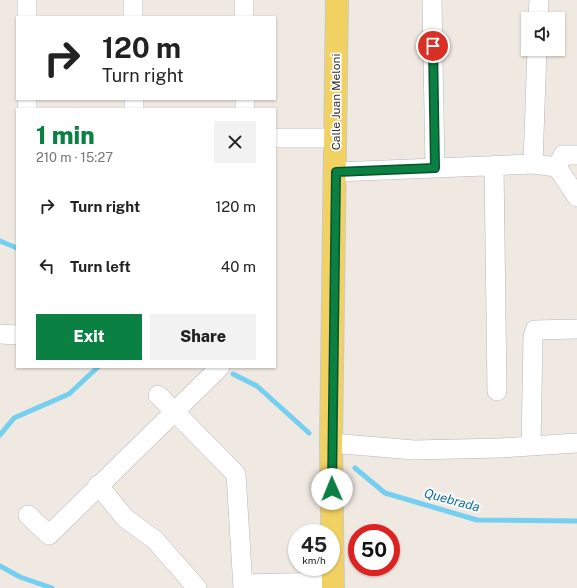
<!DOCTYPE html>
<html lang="en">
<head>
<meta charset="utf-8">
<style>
	:root { --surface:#fff; --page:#f2f2f2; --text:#222; --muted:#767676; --accent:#0b8043 }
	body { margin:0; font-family:"Public Sans",sans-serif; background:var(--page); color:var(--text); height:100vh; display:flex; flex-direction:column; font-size:15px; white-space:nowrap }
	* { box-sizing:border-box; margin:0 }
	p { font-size:13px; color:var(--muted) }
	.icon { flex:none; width:22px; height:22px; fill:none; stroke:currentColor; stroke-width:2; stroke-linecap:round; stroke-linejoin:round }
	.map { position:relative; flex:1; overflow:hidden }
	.details { position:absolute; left:16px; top:108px; width:260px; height:260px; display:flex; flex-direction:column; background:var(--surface); border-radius:0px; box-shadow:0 1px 3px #0004 }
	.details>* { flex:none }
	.hud { position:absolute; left:16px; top:16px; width:260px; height:84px; border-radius:0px; box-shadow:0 1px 3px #0004; background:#fff; color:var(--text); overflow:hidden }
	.tools { position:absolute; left:521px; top:12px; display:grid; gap:8px }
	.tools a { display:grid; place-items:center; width:44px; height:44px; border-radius:0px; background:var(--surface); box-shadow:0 1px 3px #0004; font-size:20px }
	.speed { position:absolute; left:288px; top:524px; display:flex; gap:8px; font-size:20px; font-weight:700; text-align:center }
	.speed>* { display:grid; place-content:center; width:52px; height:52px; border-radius:50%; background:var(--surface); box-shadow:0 1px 3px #0004; line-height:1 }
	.speed small { font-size:10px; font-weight:400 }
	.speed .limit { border:6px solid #d22; background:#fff; color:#111 }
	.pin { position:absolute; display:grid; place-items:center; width:34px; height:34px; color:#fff; margin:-17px; border:2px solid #fff; border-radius:50%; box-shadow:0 1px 4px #0007 }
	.me { position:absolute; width:44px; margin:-22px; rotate:359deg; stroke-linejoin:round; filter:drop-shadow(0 0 3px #0008) }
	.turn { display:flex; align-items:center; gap:14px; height:84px; padding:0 20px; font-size:18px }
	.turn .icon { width:52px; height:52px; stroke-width:2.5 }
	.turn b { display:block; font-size:28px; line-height:34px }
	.round { display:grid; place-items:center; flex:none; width:42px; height:42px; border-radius:0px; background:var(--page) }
	.summary { display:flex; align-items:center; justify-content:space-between; height:68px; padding:0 20px }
	h1 { font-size:24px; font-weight:800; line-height:30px; color:var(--accent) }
	.primary-button { display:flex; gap:8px; margin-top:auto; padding:8px 20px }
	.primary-button a { flex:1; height:46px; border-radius:0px; background:var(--accent); color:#fff; font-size:16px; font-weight:800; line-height:46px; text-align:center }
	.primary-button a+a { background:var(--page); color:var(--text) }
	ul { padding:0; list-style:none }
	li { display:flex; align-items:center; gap:12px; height:60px; padding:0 20px }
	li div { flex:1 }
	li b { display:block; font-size:15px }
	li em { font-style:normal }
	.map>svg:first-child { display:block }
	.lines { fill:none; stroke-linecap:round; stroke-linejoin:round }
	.stream { stroke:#75cff0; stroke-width:5 }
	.minor-casing { stroke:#b4b7c1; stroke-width:20 }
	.major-casing { stroke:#c9c9c9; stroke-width:24 }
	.minor { stroke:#fff; stroke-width:19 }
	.major { stroke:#f2d163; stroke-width:22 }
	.route-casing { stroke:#07532c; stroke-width:10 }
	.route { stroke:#0b8043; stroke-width:7 }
	.labels { text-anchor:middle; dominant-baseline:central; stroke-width:3.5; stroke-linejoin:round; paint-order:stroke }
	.street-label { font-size:12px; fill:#2e2e2e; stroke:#fff }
	.water-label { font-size:13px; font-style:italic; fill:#0d6fa3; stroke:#fff }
</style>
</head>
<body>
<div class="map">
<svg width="577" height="588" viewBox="0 0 577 588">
	<rect width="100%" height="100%" fill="#efe9e1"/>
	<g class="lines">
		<!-- stream -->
		<path class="stream" d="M0 241 17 248
			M233 374 257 386 309 433
			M0 435 14 418 69 394 98 367
			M355 468 385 493 477 520 577 521
			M0 566 20 577 52 588"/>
		<defs>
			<path id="minor" d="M27 0V17
				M133 0V17
				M244 0V17
				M432 0 435 168
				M538 19 539 0
				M27 99V109
				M134 99V109
				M245 99V109
				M275 138H335
				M533 164 537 49
				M494 165 497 391
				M557 167 563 155H577
				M336 172 533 164 557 167 577 197
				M0 334 17 335
				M158 395 236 474 243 588
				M331 443 414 450 500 448 577 443
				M531 446 533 337 535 330 577 329
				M98 485 125 518 155 540 197 588
				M28 515 49 535 220 367
				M243 584 333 582"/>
			<path id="major" d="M333 588 331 443 337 0"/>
		</defs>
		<!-- minor casing -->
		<use href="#minor" class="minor-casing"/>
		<!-- major casing -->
		<use href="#major" class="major-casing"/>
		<!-- minor -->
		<use href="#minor" class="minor"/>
		<!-- major -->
		<use href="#major" class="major"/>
	</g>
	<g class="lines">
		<defs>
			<path id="route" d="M332 489 336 172 435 168 433 46"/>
		</defs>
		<!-- route casing -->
		<use href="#route" class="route-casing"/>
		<!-- route -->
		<use href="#route" class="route"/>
	</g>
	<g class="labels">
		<!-- street labels -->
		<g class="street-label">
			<text transform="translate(336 102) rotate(-90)">Calle Juan Meloni</text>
		</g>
		<!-- water labels -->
		<g class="water-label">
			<text transform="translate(452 500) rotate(15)">Quebrada</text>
		</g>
	</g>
</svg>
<div class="tools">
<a><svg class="icon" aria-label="sound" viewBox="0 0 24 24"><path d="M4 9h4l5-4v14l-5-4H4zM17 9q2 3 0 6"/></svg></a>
</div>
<div class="speed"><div>45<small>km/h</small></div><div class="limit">50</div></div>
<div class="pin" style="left:433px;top:46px;background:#d93025"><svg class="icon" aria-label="arrive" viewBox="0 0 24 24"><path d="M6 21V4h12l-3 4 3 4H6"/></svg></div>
<svg class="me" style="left:332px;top:489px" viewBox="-20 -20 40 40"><circle r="19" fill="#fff"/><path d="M0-13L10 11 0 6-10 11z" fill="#0b8043"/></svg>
<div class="hud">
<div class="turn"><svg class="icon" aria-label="right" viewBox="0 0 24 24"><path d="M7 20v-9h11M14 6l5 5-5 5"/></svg><div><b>120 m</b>Turn right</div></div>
</div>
<section class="details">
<div class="summary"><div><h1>1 min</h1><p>210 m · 15:27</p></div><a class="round"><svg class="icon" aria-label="close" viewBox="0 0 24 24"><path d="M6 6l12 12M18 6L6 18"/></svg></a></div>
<ul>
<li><svg class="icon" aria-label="right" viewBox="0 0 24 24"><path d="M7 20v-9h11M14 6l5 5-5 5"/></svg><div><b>Turn right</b></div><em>120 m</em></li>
<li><svg class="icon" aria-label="left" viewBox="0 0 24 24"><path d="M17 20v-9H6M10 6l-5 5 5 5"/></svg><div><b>Turn left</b></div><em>40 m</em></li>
</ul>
<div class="primary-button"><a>Exit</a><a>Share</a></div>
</section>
</div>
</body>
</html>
